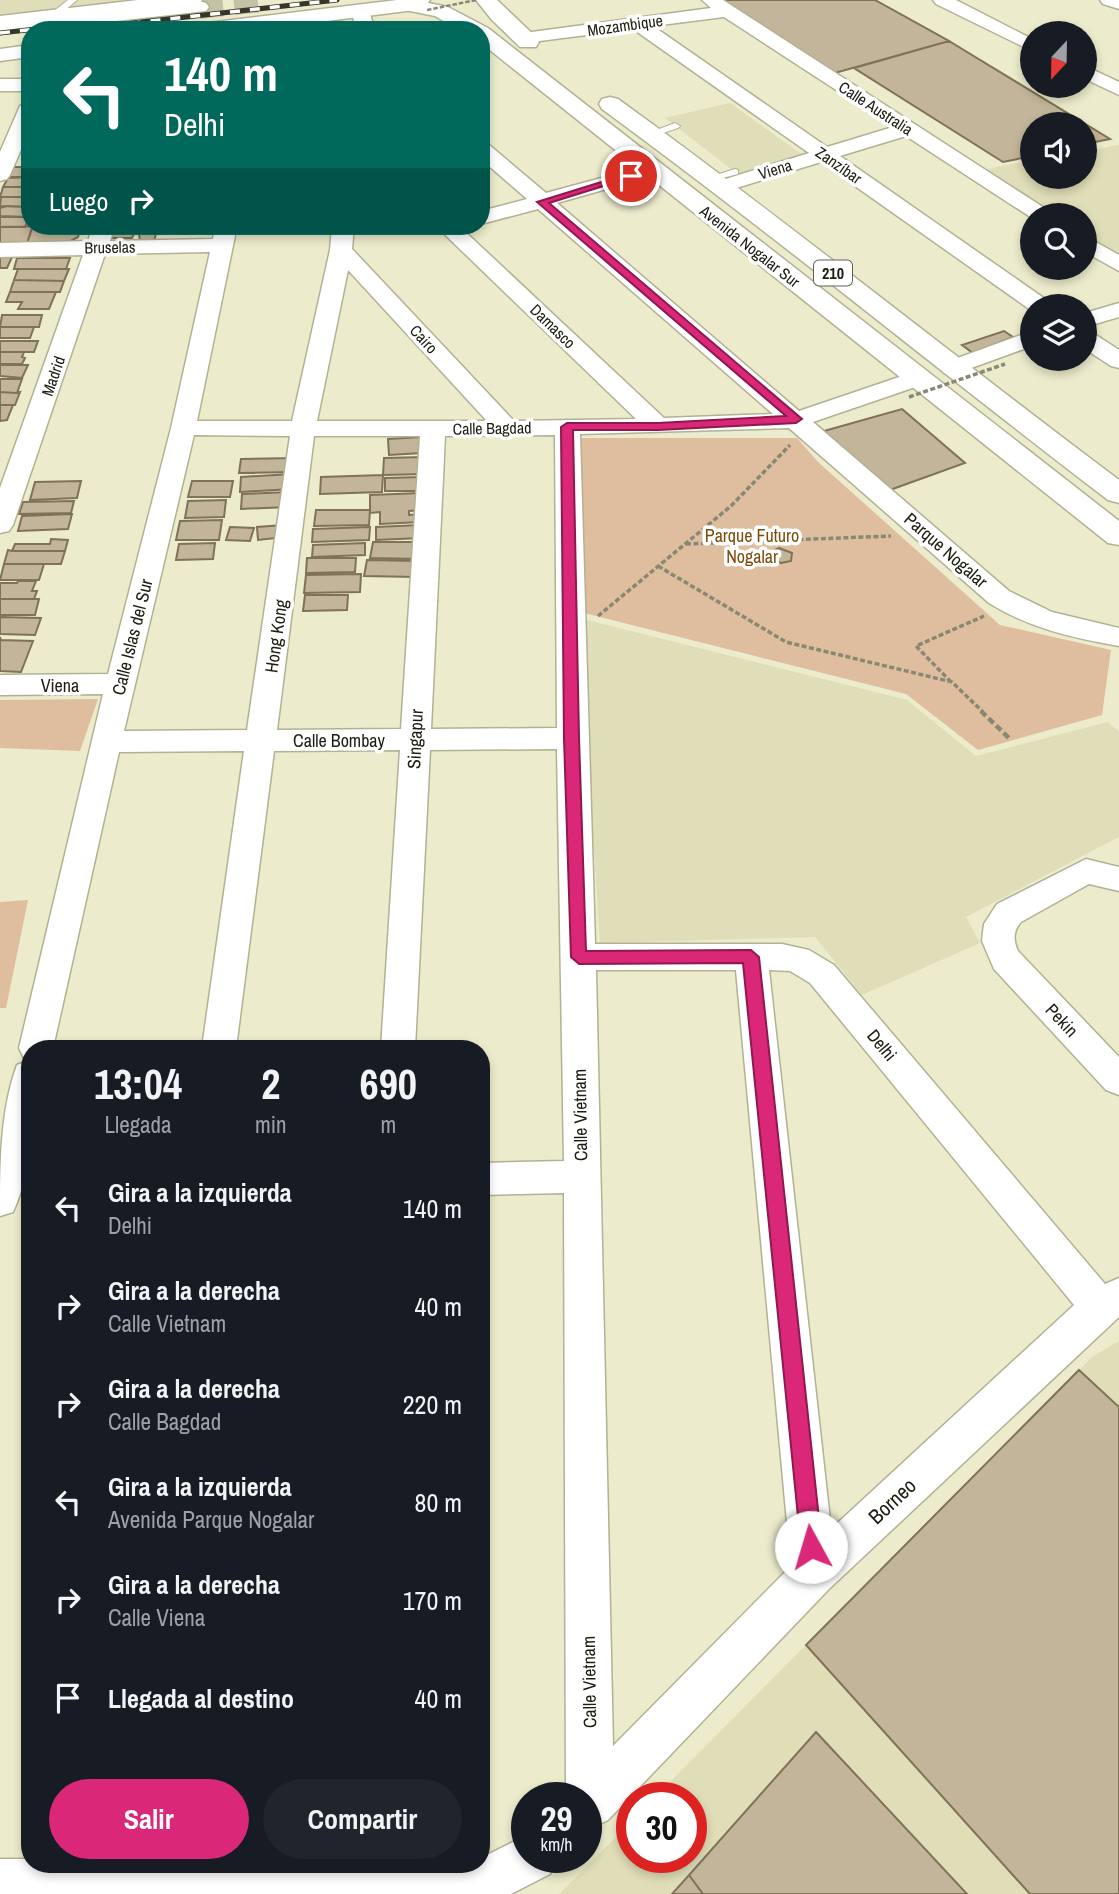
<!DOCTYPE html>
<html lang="es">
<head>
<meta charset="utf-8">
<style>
	:root { --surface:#171b24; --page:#20242c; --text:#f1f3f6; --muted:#9ea1a6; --accent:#db2777 }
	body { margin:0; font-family:"Archivo Narrow",sans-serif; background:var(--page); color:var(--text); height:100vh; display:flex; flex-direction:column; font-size:26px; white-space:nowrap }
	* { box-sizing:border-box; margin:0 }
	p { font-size:23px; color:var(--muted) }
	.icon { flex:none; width:38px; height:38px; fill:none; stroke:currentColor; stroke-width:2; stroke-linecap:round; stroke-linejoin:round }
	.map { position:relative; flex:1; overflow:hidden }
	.details { position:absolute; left:21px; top:1040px; width:469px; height:833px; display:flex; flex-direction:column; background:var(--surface); border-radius:28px; box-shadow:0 4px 10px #0003 }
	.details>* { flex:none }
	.top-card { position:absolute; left:21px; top:21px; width:469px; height:214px; border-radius:28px; box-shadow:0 4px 10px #0003; background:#00695c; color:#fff; overflow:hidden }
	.needle { width:46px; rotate:202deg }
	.buttons { position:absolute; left:1020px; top:21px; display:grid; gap:14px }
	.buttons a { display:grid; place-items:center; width:77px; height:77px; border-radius:50%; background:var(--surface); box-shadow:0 4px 10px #0003; font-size:35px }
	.speed { position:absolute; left:511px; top:1782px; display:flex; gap:14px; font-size:35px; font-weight:700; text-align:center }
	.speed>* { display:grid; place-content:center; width:91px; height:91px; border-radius:50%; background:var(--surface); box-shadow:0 4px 10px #0003; line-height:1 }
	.speed small { font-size:18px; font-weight:400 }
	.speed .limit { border:10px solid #d22; background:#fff; color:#111 }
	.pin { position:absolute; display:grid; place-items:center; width:60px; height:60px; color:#fff; margin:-30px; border:4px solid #fff; border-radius:50%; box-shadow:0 2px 7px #0007 }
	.me { position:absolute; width:77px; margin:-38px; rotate:354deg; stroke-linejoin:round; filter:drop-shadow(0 0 5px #0008) }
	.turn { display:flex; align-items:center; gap:24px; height:147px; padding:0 28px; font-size:32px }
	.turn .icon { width:91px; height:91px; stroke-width:2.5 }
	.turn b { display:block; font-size:49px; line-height:60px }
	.then { display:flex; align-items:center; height:66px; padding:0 28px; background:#0003; gap:14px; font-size:26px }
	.eta { display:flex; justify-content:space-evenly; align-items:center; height:119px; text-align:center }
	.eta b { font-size:42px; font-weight:800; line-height:49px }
	.primary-button { display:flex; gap:14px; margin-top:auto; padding:14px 28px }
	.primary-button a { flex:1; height:80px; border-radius:42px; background:var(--accent); color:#fff; font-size:28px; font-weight:800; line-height:80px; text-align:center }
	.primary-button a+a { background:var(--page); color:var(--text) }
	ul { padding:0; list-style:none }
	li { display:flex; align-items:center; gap:21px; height:98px; padding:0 28px }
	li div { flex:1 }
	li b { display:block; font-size:26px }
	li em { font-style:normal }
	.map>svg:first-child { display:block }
	.built { fill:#e0deb8 }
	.green { fill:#debe9e }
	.building { fill:#c2b599; stroke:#7e7258; stroke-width:2 }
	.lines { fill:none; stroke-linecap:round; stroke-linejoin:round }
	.primary-tunnel { stroke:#c3c2a7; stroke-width:24; stroke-dasharray:24 11; stroke-linecap:butt }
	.lane-casing { stroke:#b2b194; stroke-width:2 }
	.street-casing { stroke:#b2b194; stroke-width:3 }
	.secondary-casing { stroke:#b2b194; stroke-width:3 }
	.primary-casing { stroke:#b2b194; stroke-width:3 }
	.highway-casing { stroke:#b2b194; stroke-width:3 }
	.path-far1 { stroke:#898873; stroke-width:3.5; stroke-dasharray:5 2.5; stroke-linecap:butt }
	.path { stroke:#898873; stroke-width:4.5; stroke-dasharray:7 3.5; stroke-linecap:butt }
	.lane { fill:#fff; fill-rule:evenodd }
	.street { fill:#fff; fill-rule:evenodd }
	.secondary { fill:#fff; fill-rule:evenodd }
	.primary { fill:#fff; fill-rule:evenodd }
	.highway { fill:#fff; fill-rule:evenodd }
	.rail-casing { stroke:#373629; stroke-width:5 }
	.rail { stroke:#fff; stroke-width:3.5; stroke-dasharray:10; stroke-linecap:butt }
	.path-bridge-far1 { stroke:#898873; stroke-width:2.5; stroke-dasharray:4.5 2; stroke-linecap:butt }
	.path-bridge { stroke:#898873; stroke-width:3.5; stroke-dasharray:5 2.5; stroke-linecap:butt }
	.route { fill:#db2777; stroke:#8e194d; stroke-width:2 }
	.labels { text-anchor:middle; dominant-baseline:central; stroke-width:7; stroke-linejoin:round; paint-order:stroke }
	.far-street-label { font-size:16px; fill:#1d1c11; stroke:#fff }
	.shield { fill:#fff; stroke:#616058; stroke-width:2 }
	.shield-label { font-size:16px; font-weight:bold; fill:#1d1c11 }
	.park-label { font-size:18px; fill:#7c4b0c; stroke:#fff }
	.street-label { font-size:18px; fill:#1d1c11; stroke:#fff }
	.near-street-label { font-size:21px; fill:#1d1c11; stroke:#fff }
</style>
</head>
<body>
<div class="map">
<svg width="1119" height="1894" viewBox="0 0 1119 1894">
	<rect width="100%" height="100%" fill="#ecebcc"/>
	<!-- built -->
	<path class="built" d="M0 0H142L0 16Z
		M730 103 804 156 740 176 665 118Z
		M1119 145V258L1085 236V215H1053L982 170 1032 160V177H1085V151Z
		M579 618 907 700 976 756 1108 722 1119 732V837L966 917 980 943 862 995 815 937 600 943Z
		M1119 1341V1894H559L632 1821V1857H691V1797H655L1092 1357Z"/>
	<!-- green -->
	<path class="green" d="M578 438H797L818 462 1000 625 1111 650 1102 715 978 750 906 694 580 612Z
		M98 699 80 751 0 748V700Z
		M28 900 6 1008H0V902Z"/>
	<!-- building -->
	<path class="building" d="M721 0H875L949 41 835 73Z
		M949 41 1110 139 1085 144V124H1032V156L1003 162 854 68Z
		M12 167H30V177H7Z
		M30 177V187H3L8 178Z
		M3 187H30V197H0Z
		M1 197H30V202L28 207 0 206Z
		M7 206 30 207 29 217 0 216V208Z
		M0 217H29L25 227H0Z
		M33 226 27 243H0V227Z
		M81 227 78 237 67 243H27L32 228Z
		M112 227H158L154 241H140L139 234H134L132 238H109Z
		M0 255H13L7 268H0Z
		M17 258H70L66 269H14Z
		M18 269H69L64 281 14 280Z
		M14 280 64 281 60 292H10Z
		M10 292H56L49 309H18L22 302H6Z
		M2 315H42L39 327H0Z
		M0 327H34L30 338H0Z
		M1004 331 1013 337 973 353 962 345Z
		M0 341H38L34 352H0Z
		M0 352H24L22 357 25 358 22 364H0Z
		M0 365H28L22 378 0 376Z
		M0 379H22L17 393 0 392Z
		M0 392 17 393 20 392 15 405H0Z
		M0 405H13L7 420 0 421Z
		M902 409 965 463 887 491 817 433Z
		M421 437 422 453 389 455 388 439Z
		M424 457V474L383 475 384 458Z
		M296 458 295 472 239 473 241 459Z
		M292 474V489L240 492 241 477Z
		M383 475 382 492 320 494 321 477Z
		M422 477V491H385V478Z
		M81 481 77 498 30 500 35 482Z
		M192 481H233L230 497H188Z
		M289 492 288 507 241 509 242 494Z
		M421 493 422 510 409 511V515L420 514V522L380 524V512L370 513V495Z
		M226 500 224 517 185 518 188 501Z
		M74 501 71 513 19 514 23 502Z
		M316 510H370L369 525 314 526Z
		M72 514 68 529 18 531 22 516Z
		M222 520 219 540H176L180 521Z
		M283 525 284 537 258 540 257 527Z
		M420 525 421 538 376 540V527Z
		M230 527 254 528 250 541 226 540Z
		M370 527 369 540 312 542 313 529Z
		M51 539 68 540 65 551H12L15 544H50Z
		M373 542H422L420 559 370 558Z
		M215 543 213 559 176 560 179 544Z
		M365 543V555L312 557 313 545Z
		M779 548 792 553 791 561 781 563 771 559 770 552Z
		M8 550 12 551H65L61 564H4Z
		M307 558H356L355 572 306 573Z
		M367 560 418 561 416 577 364 576Z
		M4 564H44L39 580H0Z
		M361 574 360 592 304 593 306 575Z
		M18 581H36L32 591H37L34 599H0V583H17Z
		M305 595H348L347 610 303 611Z
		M0 599H39L35 615H0Z
		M0 617 41 618 35 635 0 634Z
		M0 637 1 640 33 641 21 672 0 671Z
		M1079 1370 1119 1407V1894H1030L806 1645Z
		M816 1732 967 1894H703L689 1875Z
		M689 1875 703 1894H672Z"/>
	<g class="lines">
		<!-- primary-tunnel -->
		<path class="primary-tunnel" d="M199 7 262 0"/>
		<defs>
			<path id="lane" d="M68 0H77L56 18H50V14Z
				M675 123 680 126 678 128 651 137 646 134Z
				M735 169 738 170V174L711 181 706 178Z"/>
			<path id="street" d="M702 0H723L1049 211 1052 215H1032V218L906 136 840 156 1048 301 1051 306H1032V311L821 162 730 190H716L713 186 716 182 809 153 633 29 524 43 515 38 524 33 711 8ZM724 17 893 127 827 147 653 26Z
				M933 0H956L1032 39V51L936 4Z
				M1100 0H1119V9L1103 4Z
				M360 6 369 11 375 30H357L351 11Z
				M1085 66 1119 82V95L1085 79Z
				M0 79H30V91H0Z
				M30 100V129L10 175 7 179 0 181V152L20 106Z
				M481 142 488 144 546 193 653 164 660 166 663 170 660 174 557 203 799 411 911 373H927L931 378 927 383 813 422 1009 591 1052 612 1119 628V646C1073 638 1029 628 989 603L789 428 580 434 595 944H782L809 950 834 965 1105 1284 1119 1278V1317L829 1589 608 1820 586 1831V1797H566L564 1193 481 1195V1163L564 1161 557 749 430 750 415 1048H381L400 750 274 751 236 1048H202L244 751 119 752 53 1048H30V1060L24 1058 19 1048 103 694 0 695V675L108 674 171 428 210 252 105 254 13 525 9 531 0 533V488L83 255 0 257V243L88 241 93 226H115L110 241 213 239 215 226H237L197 421H292L330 250 332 226H354L352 249 514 421 636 419 436 226H459L664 418 773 414 538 209 481 224V211L527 199 481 159ZM348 270 487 421H317ZM194 435 290 436 247 730 124 731ZM555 435 557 728 431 729 445 436ZM314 436H420L401 729 277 730ZM596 970H736L791 1566 613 1746ZM769 970 790 971 810 983 1074 1305 831 1529Z
				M1085 236 1119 255V271L1085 252Z
				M1119 303V317L1085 327V313Z
				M1032 331V346L952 375 944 373 940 368 944 363Z
				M1085 331 1093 333 1119 350V368L1111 366 1085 349Z
				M1086 859 1119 867V891L1089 884 1021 922C1013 931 1013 940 1018 951L1119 1057V1095L1106 1090 994 969 982 941 984 924 997 904Z
				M30 1060C30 1111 35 1165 13 1212L0 1216C0 1166 0 1111 17 1065Z
				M527 1835V1857H557L550 1874 511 1894H0V1859H30V1864L439 1866 481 1864V1858Z"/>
			<path id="secondary" d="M138 0H202L199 4 192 6 0 28V16Z
				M397 0H430L427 4 407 11 253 30H189L192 26 199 24Z
				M30 45V57L0 61V49Z"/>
			<path id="primary" d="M199 1 206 3 209 7 206 11 0 34V22Z"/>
			<path id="highway" d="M414 0 448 7 488 28 1119 521V545L1108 543 481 43V30H459L435 16 400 9 397 5 400 1Z
				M476 0H497L536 37 539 42 536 47H520L492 20Z
				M610 97 618 99C788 222 951 354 1119 480V503L1108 500C939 371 774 235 602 109L599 104 602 99Z"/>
		</defs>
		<!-- lane casing -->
		<use href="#lane" class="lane-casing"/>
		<!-- street casing -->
		<use href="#street" class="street-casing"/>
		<!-- secondary casing -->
		<use href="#secondary" class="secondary-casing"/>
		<!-- primary casing -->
		<use href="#primary" class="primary-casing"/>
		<!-- highway casing -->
		<use href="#highway" class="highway-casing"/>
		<!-- path-far1 -->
		<path class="path-far1" d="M686 544 891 536
			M658 566 786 642 952 682 983 712
			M598 616 731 506 790 445
			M951 682 916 646 984 616"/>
		<!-- path -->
		<path class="path" d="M981 711 1011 740"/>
		<!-- lane -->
		<use href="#lane" class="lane"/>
		<!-- street -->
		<use href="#street" class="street"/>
		<!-- secondary -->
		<use href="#secondary" class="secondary"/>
		<!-- primary -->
		<use href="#primary" class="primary"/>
		<!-- highway -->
		<use href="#highway" class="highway"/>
		<defs>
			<path id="rail" d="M71 30 337 0
				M0 33 80 24"/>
		</defs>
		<!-- rail casing -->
		<use href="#rail" class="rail-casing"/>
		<!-- rail -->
		<use href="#rail" class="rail"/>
		<!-- path-bridge-far1 -->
		<path class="path-bridge-far1" d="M427 10 476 0"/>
		<!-- path-bridge -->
		<path class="path-bridge" d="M909 397 1005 364"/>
	</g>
	<!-- route -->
	<path class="route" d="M627 174 636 176 549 203 802 419 796 423 658 430H573L579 738 586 951 751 950 759 957 822 1547 819 1554 811 1557 804 1554 801 1547 743 963 579 964 571 957 564 738 561 427 567 423H658L786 416 537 202Z"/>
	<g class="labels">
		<!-- far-street labels -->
		<g class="far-street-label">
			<text transform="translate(625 25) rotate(-8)">Mozambique</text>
			<text transform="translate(876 108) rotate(33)">Calle Australia</text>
			<text transform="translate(839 165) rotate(35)">Zanzíbar</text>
			<text transform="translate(775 169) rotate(-17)">Viena</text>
			<text transform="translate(750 246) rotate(38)">Avenida Nogalar Sur</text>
			<text transform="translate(110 247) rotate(-1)">Bruselas</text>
			<text transform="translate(553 326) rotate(44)">Damasco</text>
			<text transform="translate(424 339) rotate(47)">Cairo</text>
			<text transform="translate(53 376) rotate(-71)">Madrid</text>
			<text transform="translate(492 428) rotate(-1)">Calle Bagdad</text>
		</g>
		<!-- shield labels -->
		<rect class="shield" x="814" y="260.5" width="38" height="25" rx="5"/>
		<g class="shield-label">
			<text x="833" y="273">210</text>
		</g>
		<!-- park labels -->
		<g class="park-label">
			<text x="752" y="535">Parque Futuro<tspan x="752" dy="21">Nogalar</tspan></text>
		</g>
		<!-- street labels -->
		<g class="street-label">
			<text transform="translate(946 550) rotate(41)">Parque Nogalar</text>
			<text transform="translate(276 636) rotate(-82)">Hong Kong</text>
			<text transform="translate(132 637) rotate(-76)">Calle Islas del Sur</text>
			<text x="60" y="685">Viena</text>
			<text transform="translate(415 739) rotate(-87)">Singapur</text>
			<text x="339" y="740">Calle Bombay</text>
			<text transform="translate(1062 1020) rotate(47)">Pekin</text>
			<text transform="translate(882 1045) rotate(50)">Delhi</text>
			<text transform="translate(580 1115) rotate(-91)">Calle Vietnam</text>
			<text transform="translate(589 1682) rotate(-91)">Calle Vietnam</text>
		</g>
		<!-- near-street labels -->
		<g class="near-street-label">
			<text transform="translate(892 1501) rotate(-43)">Borneo</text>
		</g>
	</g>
</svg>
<div class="buttons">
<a><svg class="needle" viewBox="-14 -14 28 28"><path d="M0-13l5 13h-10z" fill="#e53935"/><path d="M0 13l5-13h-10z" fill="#9ea1a6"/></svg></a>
<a><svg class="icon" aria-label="sound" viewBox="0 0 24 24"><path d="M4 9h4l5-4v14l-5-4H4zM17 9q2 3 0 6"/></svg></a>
<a><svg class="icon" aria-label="search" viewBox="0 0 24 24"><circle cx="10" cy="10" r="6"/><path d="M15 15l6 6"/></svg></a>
<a><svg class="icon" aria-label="layers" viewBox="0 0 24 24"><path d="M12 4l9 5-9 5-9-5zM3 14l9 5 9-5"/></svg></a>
</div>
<div class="speed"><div>29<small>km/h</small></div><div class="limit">30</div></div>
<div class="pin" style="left:631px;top:176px;background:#d93025"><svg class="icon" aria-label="arrive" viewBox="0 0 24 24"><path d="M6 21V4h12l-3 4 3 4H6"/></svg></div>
<svg class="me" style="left:811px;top:1547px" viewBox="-20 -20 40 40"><circle r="19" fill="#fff"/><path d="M0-13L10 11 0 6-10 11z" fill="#db2777"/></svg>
<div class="top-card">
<div class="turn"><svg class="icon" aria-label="left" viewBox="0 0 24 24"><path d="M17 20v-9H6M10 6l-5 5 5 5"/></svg><div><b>140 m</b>Delhi</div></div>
<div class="then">Luego<svg class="icon" aria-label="right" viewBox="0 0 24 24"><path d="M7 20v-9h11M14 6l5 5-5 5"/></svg></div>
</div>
<section class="details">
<div class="eta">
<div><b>13:04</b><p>Llegada</p></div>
<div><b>2</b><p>min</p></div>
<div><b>690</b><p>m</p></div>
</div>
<ul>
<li><svg class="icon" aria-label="left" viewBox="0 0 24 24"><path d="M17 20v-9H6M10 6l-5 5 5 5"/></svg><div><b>Gira a la izquierda</b><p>Delhi</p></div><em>140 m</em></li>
<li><svg class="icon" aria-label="right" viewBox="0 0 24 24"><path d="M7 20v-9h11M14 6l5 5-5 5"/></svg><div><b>Gira a la derecha</b><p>Calle Vietnam</p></div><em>40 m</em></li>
<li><svg class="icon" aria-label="right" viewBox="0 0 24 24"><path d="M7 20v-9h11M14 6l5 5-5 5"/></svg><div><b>Gira a la derecha</b><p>Calle Bagdad</p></div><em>220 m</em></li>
<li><svg class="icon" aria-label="left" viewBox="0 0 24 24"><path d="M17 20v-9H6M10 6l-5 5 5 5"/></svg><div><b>Gira a la izquierda</b><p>Avenida Parque Nogalar</p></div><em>80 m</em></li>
<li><svg class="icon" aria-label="right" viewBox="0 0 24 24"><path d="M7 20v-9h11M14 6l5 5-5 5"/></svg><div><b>Gira a la derecha</b><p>Calle Viena</p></div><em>170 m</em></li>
<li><svg class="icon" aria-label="arrive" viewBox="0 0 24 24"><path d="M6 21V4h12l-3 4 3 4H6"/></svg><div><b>Llegada al destino</b></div><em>40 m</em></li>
</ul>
<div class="primary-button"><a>Salir</a><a>Compartir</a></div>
</section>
</div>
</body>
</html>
